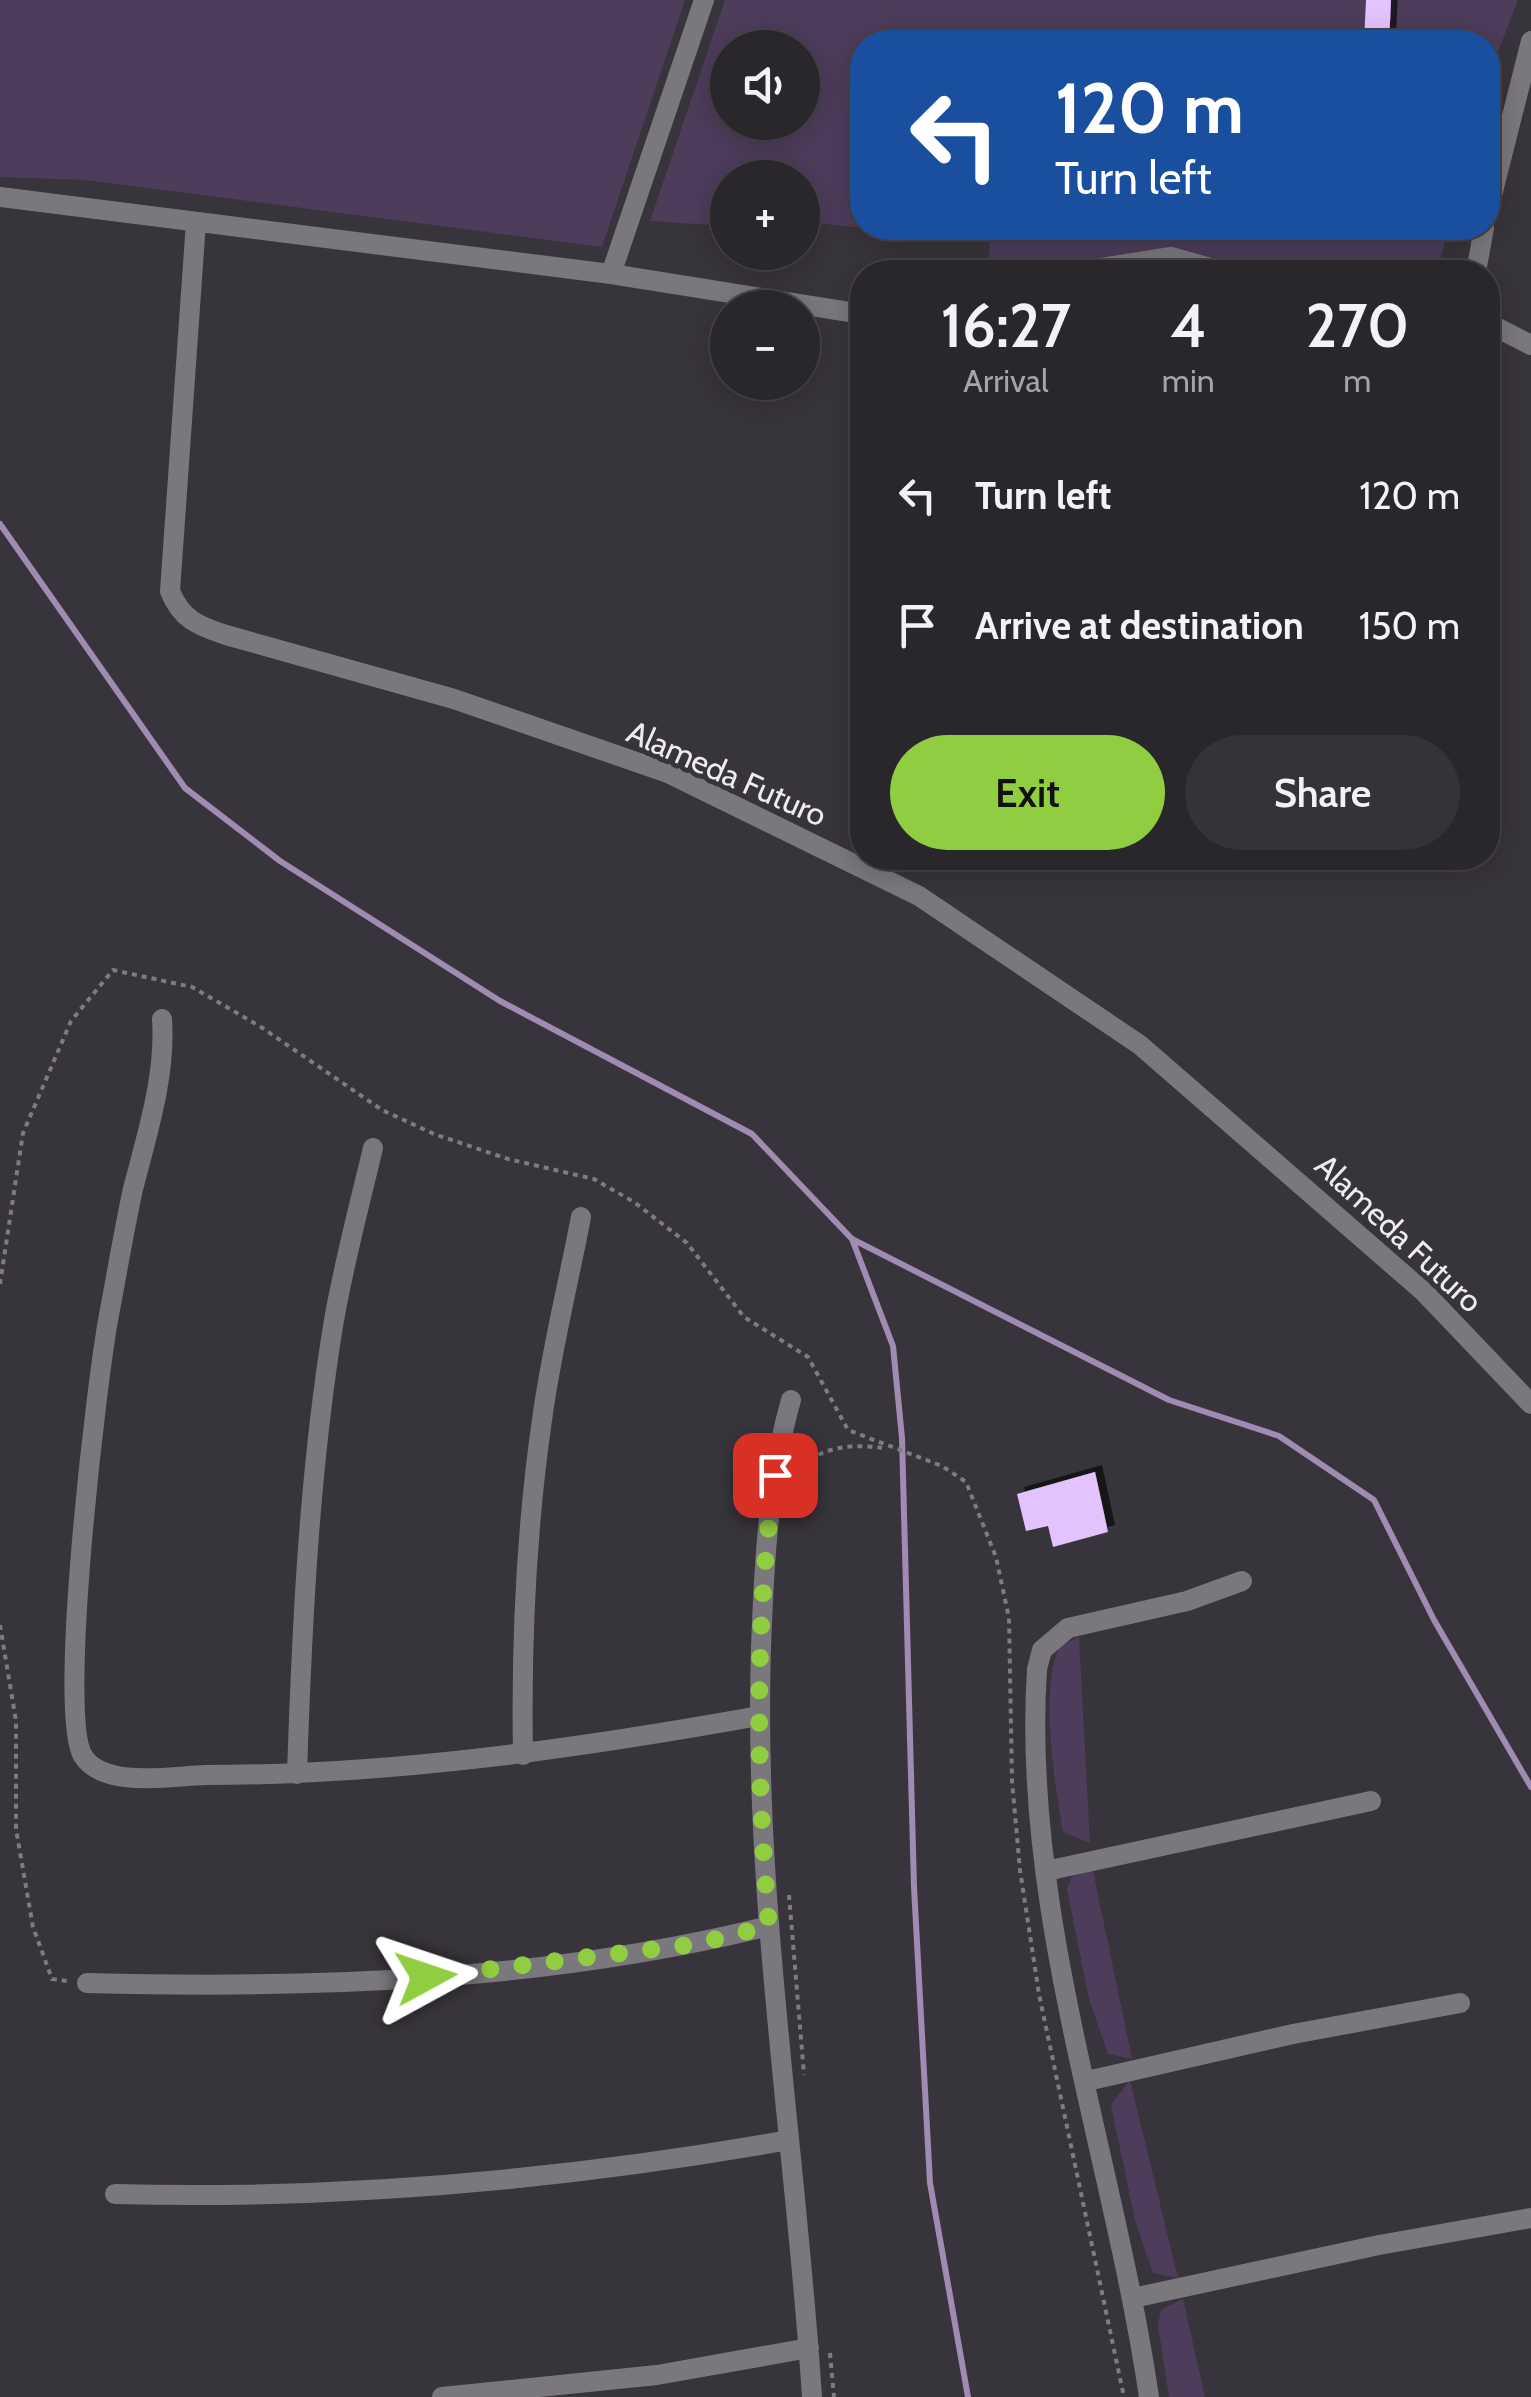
<!DOCTYPE html>
<html lang="en">
<head>
<meta charset="utf-8">
<style>
	:root { --surface:#2a272c; --page:#363338; --text:#f1f3f6; --muted:#a5a5a9; --line:#464448; --accent:#90cd40 }
	body { margin:0; font-family:Cabin,sans-serif; background:var(--page); color:var(--text); height:100vh; display:flex; flex-direction:column; font-size:38px; white-space:nowrap }
	* { box-sizing:border-box; margin:0 }
	p { font-size:32px; color:var(--muted) }
	.icon { flex:none; width:55px; height:55px; fill:none; stroke:currentColor; stroke-width:2; stroke-linecap:round; stroke-linejoin:round }
	.map { position:relative; flex:1; overflow:hidden }
	.panel { position:absolute; left:850px; top:260px; width:650px; height:610px; display:flex; flex-direction:column; background:var(--surface); border-radius:40px; box-shadow:0 5px 25px #0003,0 0 0 2px var(--line) }
	.panel>* { flex:none }
	.hud { position:absolute; left:850px; top:30px; width:650px; height:210px; border-radius:40px; box-shadow:0 5px 25px #0003,0 0 0 2px var(--line); background:#1a4fa0; color:#fff; overflow:hidden }
	.tools { position:absolute; left:710px; top:30px; display:grid; gap:20px }
	.tools a { display:grid; place-items:center; width:110px; height:110px; border-radius:50%; background:var(--surface); box-shadow:0 5px 25px #0003,0 0 0 2px var(--line); font-size:50px }
	.pin { position:absolute; display:grid; place-items:center; width:85px; height:85px; color:#fff; margin:-42px; border-radius:20px; box-shadow:0 5px 15px #0006 }
	.me { position:absolute; width:110px; margin:-55px; rotate:85deg; stroke-linejoin:round; filter:drop-shadow(0 0 8px #0008) }
	.turn { display:flex; align-items:center; gap:35px; height:210px; padding:0 40px; font-size:45px }
	.turn .icon { width:130px; height:130px; stroke-width:2.5 }
	.turn b { display:block; font-size:70px; line-height:85px }
	.eta { display:flex; justify-content:space-evenly; align-items:center; height:170px; text-align:center }
	.eta b { font-size:60px; font-weight:600; line-height:70px }
	.primary-button { display:flex; gap:20px; margin-top:auto; padding:20px 40px }
	.primary-button a { flex:1; height:115px; border-radius:60px; background:var(--accent); color:#111; font-size:40px; font-weight:600; line-height:115px; text-align:center }
	.primary-button a+a { background:var(--page); color:var(--text) }
	ul { padding:0; list-style:none }
	li { display:flex; align-items:center; gap:30px; height:130px; padding:0 40px }
	li div { flex:1 }
	li b { display:block; font-size:38px }
	li em { font-style:normal }
	.map>svg:first-child { display:block }
	.green { fill:#4d3c5a; fill-rule:evenodd }
	.lines { fill:none; stroke-linecap:round; stroke-linejoin:round }
	.stream { stroke:#a08bb1; stroke-width:6 }
	.building { fill:#e3c3fd; filter:url(#shadow) }
	.path { stroke:#7f7b82; stroke-width:4; stroke-dasharray:5 5; stroke-linecap:butt }
	.minor { stroke:#7a787c; stroke-width:20 }
	.route { stroke:#90cd40; stroke-width:18; stroke-dasharray:0 32.4 }
	.labels { text-anchor:middle; dominant-baseline:central; stroke-width:10; stroke-linejoin:round; paint-order:stroke }
	.street-label { font-size:32px; fill:#eeecf1; stroke:#38343b }
</style>
</head>
<body>
<div class="map">
<svg width="1531" height="2397" viewBox="0 0 1531 2397">
	<defs>
		<filter id="shadow"><feDropShadow dx="7" dy="-7" stdDeviation="0" flood-color="#0009"/></filter>
	</defs>
	<rect width="100%" height="100%" fill="#38343b"/>
	<!-- green -->
	<path class="green" d="M0 0H685L602 247 86 180 0 177Z
		M725 0H1518L1488 78V42H862V228H1448L1439 266 1413 272H995L988 269 990 240 803 222 802 178H728L726 226 650 221ZM728 48H802V122H728Z
		M1079 1637 1090 1843 1063 1832C1055 1788 1039 1685 1060 1646Z
		M1092 1866 1132 2059 1108 2054 1089 1999 1067 1889 1071 1878Z
		M1130 2080 1178 2278 1153 2273 1135 2220 1111 2105Z
		M1183 2299 1205 2397H1169L1158 2325 1161 2310Z"/>
	<g class="lines">
		<!-- stream -->
		<path class="stream" d="M0 524 185 788 280 861 500 1001 752 1134 852 1239 893 1346 902 1438 914 1887 930 2183 968 2397
			M852 1239 1169 1400 1279 1436 1374 1500 1434 1620 1531 1787"/>
	</g>
	<!-- building -->
	<path class="building" d="M1366 0H1391L1389 42H1364Z
		M1095 1472 1108 1532 1053 1547 1048 1526 1026 1531 1017 1494Z"/>
	<g class="lines">
		<!-- path -->
		<path class="path" d="M0 1284 23 1133 71 1021 113 970 192 987 261 1027 382 1110 434 1134 508 1159 594 1179 634 1202 687 1243 744 1317 808 1357 848 1430 942 1466 966 1482 996 1557 1009 1618 1012 1781 1020 1870 1039 1994 1124 2397
			M796 1474C815 1447 851 1443 882 1448
			M0 1625 16 1721V1829L33 1927 52 1979 67 1981
			M789 1895 804 2075
			M830 2353 834 2397"/>
		<!-- minor -->
		<path class="minor" d="M0 197 611 274 862 314
			M1488 211 1531 41
			M196 222 170 591C181 619 198 626 226 635L454 699 668 773 919 896 1140 1045 1424 1292 1531 1404
			M1075 272 1171 257 1225 272
			M1476 272 1484 228
			M611 274 704 0
			M1488 323 1531 345
			M162 1019C166 1076 147 1134 133 1189 124 1230 117 1273 109 1315 97 1378 57 1715 83 1756 104 1789 172 1776 205 1775 392 1775 575 1749 759 1716
			M791 1400C768 1480 764 1565 761 1648 753 1899 796 2147 812 2397
			M523 1755C521 1643 526 1531 542 1420 551 1352 568 1285 581 1217
			M297 1774C302 1624 309 1475 333 1326 343 1266 359 1207 373 1148
			M1046 1871 1371 1801
			M87 1983C314 1989 547 1981 769 1926
			M1087 2081 1293 2034 1460 2003
			M115 2194C342 2200 565 2180 789 2140
			M1133 2298 1379 2245 1531 2218
			M442 2397 657 2375 809 2348
			M1149 2397C1114 2158 1021 1912 1037 1669L1042 1650 1068 1628 1187 1601 1242 1581"/>
	</g>
	<g class="lines">
		<!-- route -->
		<path class="route" d="M426 1977 696 1944 769 1926C756 1776 754 1625 775 1475"/>
	</g>
	<g class="labels">
		<!-- street labels -->
		<g class="street-label">
			<text transform="translate(727 773) rotate(24)">Alameda Futuro</text>
			<text transform="translate(1399 1233) rotate(43)">Alameda Futuro</text>
		</g>
	</g>
</svg>
<div class="tools">
<a><svg class="icon" aria-label="sound" viewBox="0 0 24 24"><path d="M4 9h4l5-4v14l-5-4H4zM17 9q2 3 0 6"/></svg></a>
<a>+</a>
<a>−</a>
</div>
<div class="pin" style="left:775px;top:1475px;background:#d93025"><svg class="icon" aria-label="arrive" viewBox="0 0 24 24"><path d="M6 21V4h12l-3 4 3 4H6"/></svg></div>
<svg class="me" style="left:426px;top:1977px" viewBox="-20 -20 40 40"><path d="M0-17L14 15 0 8-14 15z" fill="#90cd40" stroke="#fff" stroke-width="4"/></svg>
<div class="hud">
<div class="turn"><svg class="icon" aria-label="left" viewBox="0 0 24 24"><path d="M17 20v-9H6M10 6l-5 5 5 5"/></svg><div><b>120 m</b>Turn left</div></div>
</div>
<section class="panel">
<div class="eta">
<div><b>16:27</b><p>Arrival</p></div>
<div><b>4</b><p>min</p></div>
<div><b>270</b><p>m</p></div>
</div>
<ul>
<li><svg class="icon" aria-label="left" viewBox="0 0 24 24"><path d="M17 20v-9H6M10 6l-5 5 5 5"/></svg><div><b>Turn left</b></div><em>120 m</em></li>
<li><svg class="icon" aria-label="arrive" viewBox="0 0 24 24"><path d="M6 21V4h12l-3 4 3 4H6"/></svg><div><b>Arrive at destination</b></div><em>150 m</em></li>
</ul>
<div class="primary-button"><a>Exit</a><a>Share</a></div>
</section>
</div>
</body>
</html>
